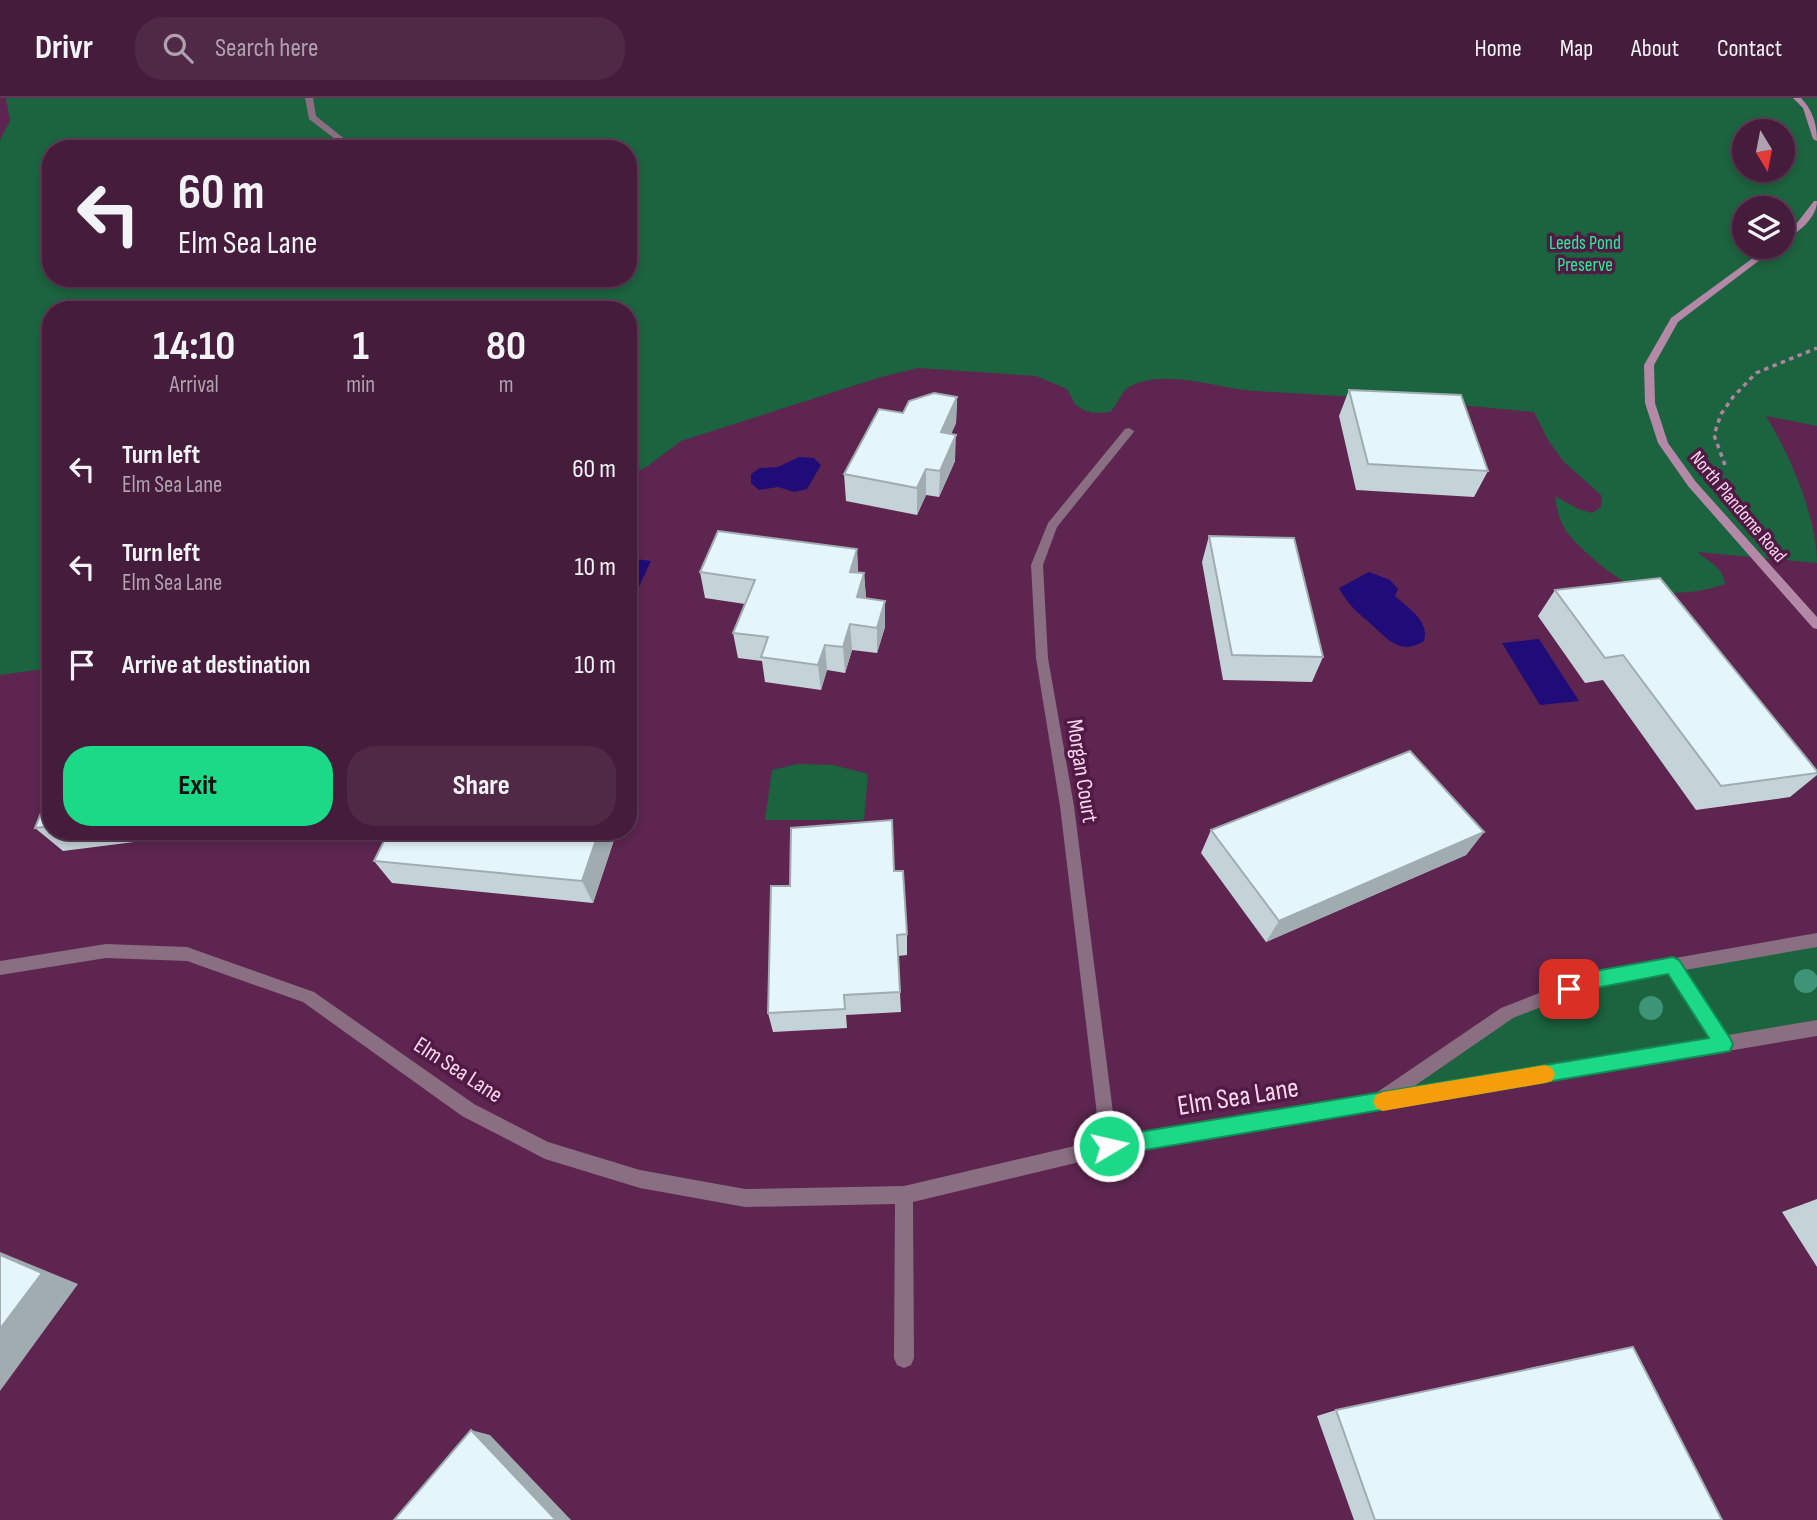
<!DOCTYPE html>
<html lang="en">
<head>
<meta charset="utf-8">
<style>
	:root { --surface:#461c3c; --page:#502947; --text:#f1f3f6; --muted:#b0a1af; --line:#5e3a56; --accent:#1cd988 }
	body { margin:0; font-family:"Sofia Sans Condensed",sans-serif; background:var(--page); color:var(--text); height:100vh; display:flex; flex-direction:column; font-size:26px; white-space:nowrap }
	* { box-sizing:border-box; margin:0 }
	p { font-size:23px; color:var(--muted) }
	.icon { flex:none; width:38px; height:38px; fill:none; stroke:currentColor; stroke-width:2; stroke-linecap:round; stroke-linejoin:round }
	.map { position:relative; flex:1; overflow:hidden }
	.panel { position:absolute; left:42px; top:203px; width:595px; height:539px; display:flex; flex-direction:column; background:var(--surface); border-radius:28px; box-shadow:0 4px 10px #0003,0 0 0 2px var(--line) }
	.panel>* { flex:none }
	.banner { position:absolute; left:42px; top:42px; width:595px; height:147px; border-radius:28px; box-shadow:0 4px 10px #0003,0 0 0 2px var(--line); background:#461c3c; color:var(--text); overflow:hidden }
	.needle { width:46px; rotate:170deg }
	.controls { position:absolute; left:1732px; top:21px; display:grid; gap:14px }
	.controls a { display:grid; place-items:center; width:63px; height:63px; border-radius:50%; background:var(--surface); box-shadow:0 4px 10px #0003,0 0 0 2px var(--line); font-size:35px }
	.pin { position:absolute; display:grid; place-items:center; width:60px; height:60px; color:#fff; margin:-30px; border-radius:14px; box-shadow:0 4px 10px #0006 }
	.me { position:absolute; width:77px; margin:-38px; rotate:81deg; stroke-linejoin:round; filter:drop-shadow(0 0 5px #0008) }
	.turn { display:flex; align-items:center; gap:24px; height:147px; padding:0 21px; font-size:32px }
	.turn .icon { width:91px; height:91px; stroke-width:2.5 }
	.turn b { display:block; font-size:49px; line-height:60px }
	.eta { display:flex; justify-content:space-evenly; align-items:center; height:119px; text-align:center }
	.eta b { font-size:42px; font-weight:700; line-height:49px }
	.primary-button { display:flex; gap:14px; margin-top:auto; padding:14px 21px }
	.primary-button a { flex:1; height:80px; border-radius:28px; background:var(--accent); color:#111; font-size:28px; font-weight:700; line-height:80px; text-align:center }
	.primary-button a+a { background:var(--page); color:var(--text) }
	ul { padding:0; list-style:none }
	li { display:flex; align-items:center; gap:21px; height:98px; padding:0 21px }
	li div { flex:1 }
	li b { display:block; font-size:26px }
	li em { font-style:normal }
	header { display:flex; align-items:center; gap:42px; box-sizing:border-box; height:98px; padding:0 35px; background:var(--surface); border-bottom:2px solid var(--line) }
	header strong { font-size:33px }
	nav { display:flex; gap:38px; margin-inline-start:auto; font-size:24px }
	.search { width:490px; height:63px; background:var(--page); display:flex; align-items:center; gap:18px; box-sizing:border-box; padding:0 24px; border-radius:28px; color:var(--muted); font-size:26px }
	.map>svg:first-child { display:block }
	.green { fill:#1c633f; fill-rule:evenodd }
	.water { fill:#200c78 }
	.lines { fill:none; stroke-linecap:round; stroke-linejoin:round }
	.path { stroke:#b083a4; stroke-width:3.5; stroke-dasharray:4.5 4.5; stroke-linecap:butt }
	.service { fill:#8a6e81; fill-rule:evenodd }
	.minor { fill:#8a6e81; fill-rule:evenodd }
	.secondary { fill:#b488a7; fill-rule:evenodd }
	.tree { fill:#3e9477 }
	.wall { fill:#c4d3d8 }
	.shaded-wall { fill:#a0acb0 }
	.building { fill:#e4f5fb; stroke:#a0acb0; stroke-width:2 }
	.route { fill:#1cd988; stroke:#128d58; stroke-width:2 }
	.slow { fill:#f59e0b }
	.labels { text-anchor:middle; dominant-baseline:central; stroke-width:7; stroke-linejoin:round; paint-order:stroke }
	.far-park-label { font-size:19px; fill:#24ef97; stroke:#511a45 }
	.far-street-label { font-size:19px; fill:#f9d6ee; stroke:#511a45 }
	.street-label { font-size:23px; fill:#f9d6ee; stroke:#511a45 }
	.near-street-label { font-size:28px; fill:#f9d6ee; stroke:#511a45 }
</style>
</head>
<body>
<header>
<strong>Drivr</strong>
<div class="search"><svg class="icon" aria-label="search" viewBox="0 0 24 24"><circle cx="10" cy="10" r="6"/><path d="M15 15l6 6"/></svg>Search here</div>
<nav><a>Home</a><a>Map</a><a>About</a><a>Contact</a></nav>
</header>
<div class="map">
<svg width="1817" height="1422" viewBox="0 0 1817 1422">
	<rect width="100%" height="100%" fill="#5d2550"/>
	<!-- green -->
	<path class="green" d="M6 0H1817V328L1766 318C1790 357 1817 419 1817 465L1697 454C1709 464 1722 468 1725 486 1698 496 1668 497 1639 491 1621 486 1582 453 1570 438 1560 426 1557 413 1555 398L1578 411 1592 415 1601 409 1602 398 1564 364 1548 342 1534 314C1441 305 1349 298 1255 293 1218 291 1170 271 1133 287 1120 292 1119 306 1110 314L1094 315 1083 312 1075 306 1067 291 1036 278 918 270 881 279 681 343 648 368 628 378V212H51V570L0 577V42L10 23ZM1745 33H1783V72H1745ZM51 51H628V180H51ZM1745 110H1783V149H1745Z
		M797 666 833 667 868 676 864 722H765L772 672Z
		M1817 842V930L1377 1005 1507 915 1590 882Z"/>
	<!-- water -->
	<path class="water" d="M799 359 814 360 821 367 807 391 794 394 778 389 759 392 751 385V376L760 370 778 369Z
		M628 460 651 463 628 512Z
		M1369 474 1390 482 1398 491 1395 498C1408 510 1430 523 1424 543 1400 558 1388 541 1372 527 1358 515 1347 506 1339 490Z
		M1539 541 1579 603 1540 607 1502 545Z"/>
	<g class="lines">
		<!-- path -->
		<path class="path" d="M1725 367 1714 337 1721 316 1733 299 1756 275 1817 250"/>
		<!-- service -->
		<path class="service" d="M305 0H313L316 18 357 51H348L309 21Z"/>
		<!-- minor -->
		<path class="minor" d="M1129 330 1134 333 1133 335 1057 429 1043 467 1048 560 1074 708 1116 1038 1376 995 1501 910 1590 875 1817 835V849L1685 872 1728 937 1817 922V938L1109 1057 913 1104 914 1260 911 1267 904 1270 897 1267 894 1260 895 1106 745 1109 640 1090 545 1061 462 1018 303 904 187 863 106 860 0 877V863L106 846 187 849 314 894 474 1006 548 1044 640 1072 745 1091 904 1088 1100 1042 1060 708 1036 560 1031 467 1048 425 1125 331ZM1669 875 1711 940 1413 989 1513 920 1591 889Z"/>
		<!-- secondary -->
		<path class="secondary" d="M1793 0H1801C1813 12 1817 27 1817 43L1813 41 1803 10Z
			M1814 103H1817C1817 120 1798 135 1783 143V136L1797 125Z
			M1768 149H1777L1678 224 1654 267 1655 305 1668 345 1696 384 1817 519V531L1813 530 1688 388 1658 345 1645 305 1644 267 1671 220Z"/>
	</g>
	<!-- trees -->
	<g class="tree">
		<circle cx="1806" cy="883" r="12"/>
		<circle cx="1651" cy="910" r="12"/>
	</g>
	<!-- wall -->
	<path class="wall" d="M1349 292 1488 373 1474 399 1356 392 1339 318Z
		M957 299 956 325 951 336 955 363 939 399 926 397 917 417 846 403 844 376 903 315Z
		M1209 438 1323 559 1312 584 1223 582 1202 464Z
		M857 451 858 475H864L866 500 885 529 877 555 852 552 845 575 827 572 821 592 765 584 762 563 738 560 733 535 745 506 705 500 700 474Z
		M1555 492 1817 673V677L1790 699 1696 712 1603 582 1585 585 1538 518Z
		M51 690V733H168L166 740 63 753 35 730Z
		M1211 732 1484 734 1466 757 1266 844 1201 755Z
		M389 733H617L593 805 392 785 374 763Z
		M790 788 907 836V857L898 858 901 914 846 917 847 930 773 934 768 915Z
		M1817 1101V1169L1782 1114Z
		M1336 1312 1722 1422H1354L1317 1318Z"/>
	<!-- shaded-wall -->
	<path class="shaded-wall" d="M957 299 956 325 940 361 941 334Z
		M956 337 955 363 939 399 940 373Z
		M926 371V397L917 417V390Z
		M857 451 858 477 850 474Z
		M864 475 866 501 857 499Z
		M885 503V529L877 555V530Z
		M850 526 852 552 845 575 843 549Z
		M825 547 827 572 821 592 818 567Z
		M629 648 637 672 628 698Z
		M159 733H168L166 740Z
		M599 733H617L593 805 582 783Z
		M1484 734 1466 757 1266 844 1279 823Z
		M0 1154 78 1186 0 1293Z
		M471 1332 490 1337 571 1422H556Z"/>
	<!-- building -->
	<path class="building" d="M1349 292 1461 297 1488 373 1368 366Z
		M934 295 957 299 941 334 956 337 940 373 926 371 917 390 844 376 879 311 903 315 909 303Z
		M718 433 857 451 850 474 864 475 857 499 885 503 877 530 850 526 843 549 825 547 818 567 761 559 768 539 733 535 755 482 700 474Z
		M1209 438 1294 440 1323 559 1232 557Z
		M1660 480 1817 673V675L1721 688 1623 557 1605 560 1555 492Z
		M1410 653 1484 734 1279 823 1211 732Z
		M51 690V728L35 730Z
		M892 722 894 773H903L907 836 897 837 900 894 844 897 845 911 768 915 771 788H790L791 730Z
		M389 733H599L582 783 374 763Z
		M0 1157 42 1175 0 1231Z
		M1633 1249 1722 1422H1375L1336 1312Z
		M471 1332 556 1422H394Z"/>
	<!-- route -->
	<path class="route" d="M1673 859 1679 862 1730 940 1733 946 1730 953 1109 1058 1102 1055 1099 1048 1102 1042 1109 1039 1709 940 1668 876 1591 891 1569 899 1563 897 1560 891 1563 885 1590 874Z"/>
	<!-- slow -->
	<path class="slow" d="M1545 967 1552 970 1555 976 1552 983 1545 985 1383 1013 1376 1010 1373 1004 1376 997 1383 994Z"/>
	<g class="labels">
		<!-- far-park labels -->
		<g class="far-park-label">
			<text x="1585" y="145">Leeds Pond<tspan x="1585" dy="22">Preserve</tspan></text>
		</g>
		<!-- far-street labels -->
		<g class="far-street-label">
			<text transform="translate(1738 409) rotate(50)">North Plandome Road</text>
		</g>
		<!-- street labels -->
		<g class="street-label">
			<text transform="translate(1082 673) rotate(81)">Morgan Court</text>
			<text transform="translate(458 972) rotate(33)">Elm Sea Lane</text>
		</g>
		<!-- near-street labels -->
		<g class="near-street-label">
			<text transform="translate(1238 999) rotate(-9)">Elm Sea Lane</text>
		</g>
	</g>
</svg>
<div class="controls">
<a><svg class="needle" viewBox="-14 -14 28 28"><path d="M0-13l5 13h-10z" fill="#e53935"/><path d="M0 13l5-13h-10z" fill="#b0a1af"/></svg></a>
<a><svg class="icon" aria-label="layers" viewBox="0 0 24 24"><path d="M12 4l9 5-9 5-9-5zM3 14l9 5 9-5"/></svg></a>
</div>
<div class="pin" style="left:1569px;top:891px;background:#d93025"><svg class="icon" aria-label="arrive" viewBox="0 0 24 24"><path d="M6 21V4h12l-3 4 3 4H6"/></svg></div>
<svg class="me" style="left:1109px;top:1048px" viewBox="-20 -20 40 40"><circle r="17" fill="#1cd988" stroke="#fff" stroke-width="3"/><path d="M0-11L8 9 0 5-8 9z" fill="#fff"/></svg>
<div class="banner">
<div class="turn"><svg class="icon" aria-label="left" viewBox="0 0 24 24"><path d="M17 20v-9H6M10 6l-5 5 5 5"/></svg><div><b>60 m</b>Elm Sea Lane</div></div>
</div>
<section class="panel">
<div class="eta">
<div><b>14:10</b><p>Arrival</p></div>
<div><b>1</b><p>min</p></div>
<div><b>80</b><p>m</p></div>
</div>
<ul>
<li><svg class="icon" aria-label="left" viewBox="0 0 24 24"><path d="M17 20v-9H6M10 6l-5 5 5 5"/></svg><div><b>Turn left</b><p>Elm Sea Lane</p></div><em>60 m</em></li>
<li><svg class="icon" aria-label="left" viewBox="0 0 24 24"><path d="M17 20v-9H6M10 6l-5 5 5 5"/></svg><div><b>Turn left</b><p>Elm Sea Lane</p></div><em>10 m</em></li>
<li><svg class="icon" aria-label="arrive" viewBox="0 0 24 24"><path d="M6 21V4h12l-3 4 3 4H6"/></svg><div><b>Arrive at destination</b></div><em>10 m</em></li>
</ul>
<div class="primary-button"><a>Exit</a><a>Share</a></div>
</section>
</div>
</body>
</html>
